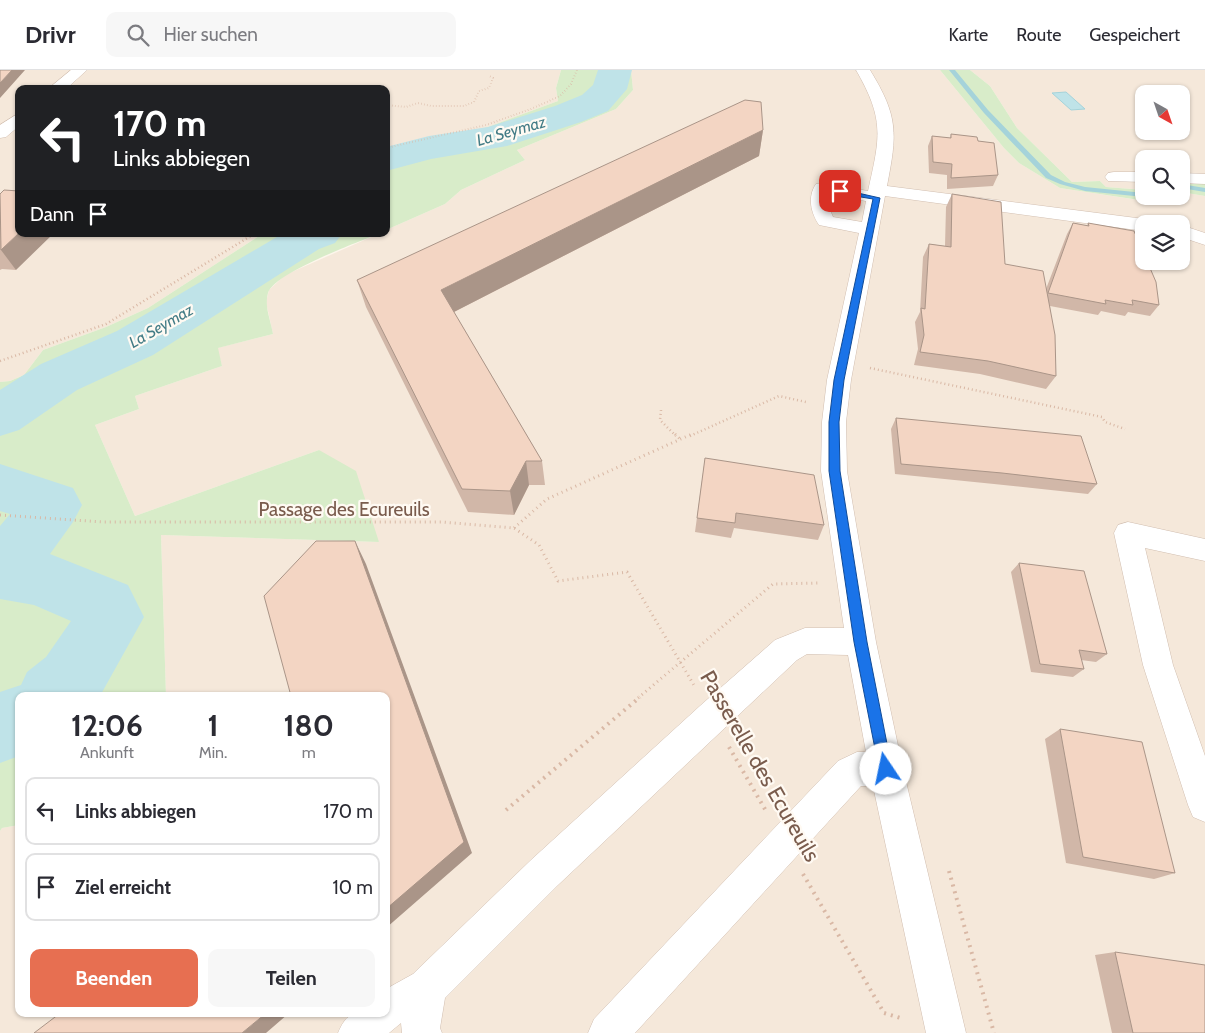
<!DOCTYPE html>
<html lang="de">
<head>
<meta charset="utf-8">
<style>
	:root { --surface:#fff; --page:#f7f7f7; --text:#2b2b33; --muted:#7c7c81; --line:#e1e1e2; --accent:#e76f51 }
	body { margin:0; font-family:Cabin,sans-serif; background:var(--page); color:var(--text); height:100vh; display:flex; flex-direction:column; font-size:19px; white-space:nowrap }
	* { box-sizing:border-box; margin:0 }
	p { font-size:16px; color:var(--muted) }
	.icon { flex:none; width:28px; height:28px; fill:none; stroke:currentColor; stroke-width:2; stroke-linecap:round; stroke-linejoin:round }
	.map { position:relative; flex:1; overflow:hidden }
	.drawer { position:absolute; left:15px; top:622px; width:375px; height:325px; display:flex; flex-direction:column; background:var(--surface); border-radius:10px; box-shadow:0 1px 4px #0004 }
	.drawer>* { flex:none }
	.top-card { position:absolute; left:15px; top:15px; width:375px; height:152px; border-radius:10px; box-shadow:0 1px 4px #0004; background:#202124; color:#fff; overflow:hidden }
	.needle { width:32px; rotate:140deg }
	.controls { position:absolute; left:1135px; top:15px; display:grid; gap:10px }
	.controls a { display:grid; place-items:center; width:55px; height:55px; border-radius:10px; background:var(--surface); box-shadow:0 1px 4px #0004; font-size:25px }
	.pin { position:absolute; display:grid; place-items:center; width:42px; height:42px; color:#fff; margin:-21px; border-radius:10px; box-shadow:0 2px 8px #0006 }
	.me { position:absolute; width:55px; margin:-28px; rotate:349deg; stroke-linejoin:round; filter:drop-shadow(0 0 4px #0008) }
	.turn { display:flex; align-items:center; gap:18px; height:105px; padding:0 15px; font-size:22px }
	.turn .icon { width:65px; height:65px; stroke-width:2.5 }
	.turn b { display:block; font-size:35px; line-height:42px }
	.then { display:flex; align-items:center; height:48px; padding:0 15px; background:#0003; gap:10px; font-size:19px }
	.eta { display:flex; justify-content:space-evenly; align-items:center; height:85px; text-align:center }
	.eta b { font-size:30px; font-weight:700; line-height:35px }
	.action { display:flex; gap:10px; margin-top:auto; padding:10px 15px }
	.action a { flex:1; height:58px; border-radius:10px; background:var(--accent); color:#fff; font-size:20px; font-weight:700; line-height:58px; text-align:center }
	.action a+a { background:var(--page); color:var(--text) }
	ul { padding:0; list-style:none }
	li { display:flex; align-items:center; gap:15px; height:68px; margin:0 10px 8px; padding:0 5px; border:2px solid var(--line); border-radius:10px }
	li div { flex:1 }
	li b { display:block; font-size:19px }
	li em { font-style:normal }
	header { display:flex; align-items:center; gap:30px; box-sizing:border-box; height:70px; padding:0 25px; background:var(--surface); border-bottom:1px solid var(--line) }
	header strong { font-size:24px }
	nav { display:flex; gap:28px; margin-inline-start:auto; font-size:18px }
	.search { width:350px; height:45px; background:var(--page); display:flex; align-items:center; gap:12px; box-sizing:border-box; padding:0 18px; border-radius:10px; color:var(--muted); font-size:19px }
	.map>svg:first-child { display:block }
	.residential { fill:#f5e8da; fill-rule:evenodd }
	.green { fill:#d8ecc9 }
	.water { fill:#bfe3e8; stroke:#a5d3da }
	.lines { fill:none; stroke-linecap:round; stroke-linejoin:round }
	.stream { fill:#a5d3da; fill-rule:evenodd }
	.river { fill:#bfe3e8; fill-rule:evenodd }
	.minor-casing { stroke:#d1beb0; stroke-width:1 }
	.path-far3 { stroke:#d9b8a5; stroke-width:2; stroke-dasharray:0.5 2.5; stroke-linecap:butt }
	.path-far2 { stroke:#d9b8a5; stroke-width:2.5; stroke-dasharray:1 3; stroke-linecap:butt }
	.path-far1 { stroke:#d9b8a5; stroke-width:3; stroke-dasharray:1 4; stroke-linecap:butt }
	.path { stroke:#d9b8a5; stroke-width:4; stroke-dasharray:2 5; stroke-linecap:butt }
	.minor { fill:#fff; fill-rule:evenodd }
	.wall { fill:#d1b7a8 }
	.shaded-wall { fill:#aa9588 }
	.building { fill:#f3d5c3; stroke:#aa9588 }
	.route { fill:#1a73e8; stroke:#114b97 }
	.labels { text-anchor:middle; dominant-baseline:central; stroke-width:4.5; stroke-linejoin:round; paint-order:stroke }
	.far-water-label { font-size:16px; font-style:italic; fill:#437c86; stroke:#fffaf3 }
	.street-label { font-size:19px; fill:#7a5c4d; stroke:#fffaf3 }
	.near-street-label { font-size:22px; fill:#7a5c4d; stroke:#fffaf3 }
</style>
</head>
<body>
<header>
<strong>Drivr</strong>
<div class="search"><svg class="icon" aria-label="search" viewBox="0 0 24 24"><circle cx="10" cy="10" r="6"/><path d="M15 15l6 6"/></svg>Hier suchen</div>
<nav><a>Karte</a><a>Route</a><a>Gespeichert</a></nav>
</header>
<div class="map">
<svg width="1205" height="963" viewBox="0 0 1205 963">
	<rect width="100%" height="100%" fill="#fdf6ec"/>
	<!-- residential -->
	<path class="residential" d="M0 0H561L556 18 558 31 488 57 409 74 386 82V19H19V164H262L148 238 106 257 43 280 24 305 10 311 0 312Z
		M631 0H940L1004 78 1019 93 1060 118 1158 133 1187 123 1205 126V963H0V761L2 758 19 755V944H386V626H166L161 465 379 472 319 380 135 446 95 355 139 339 135 326 222 296 217 278 273 264 266 232 269 220 285 205 378 164H386V160L445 134 461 120 525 90 517 80 616 39 633 20ZM1144 154H1181V191H1144Z
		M970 0H1205V113L1181 112V89H1144V120L1106 117 1100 111 1072 112 1017 58 990 16ZM1144 24H1181V61H1144Z"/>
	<!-- green -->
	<path class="green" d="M561 0H631L633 20 616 39 517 80 525 90 461 120 445 134 386 160V82L409 74 488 57 558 31 556 18Z
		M940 0H970L990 16 1017 58 1072 112 1100 111 1106 117 1144 120V126H1177L1159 133 1060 118 1019 93 1004 78Z
		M1181 112 1205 113V126L1187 123 1181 125Z
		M262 164H378C356 173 274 203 268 223 264 236 271 251 273 264L218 278 222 296 135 326 139 339 95 355 135 446 319 380 356 401 379 472 161 465 166 626H19V755L2 758 0 761V312L10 311 24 305 43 280 106 257 148 238Z"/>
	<!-- water -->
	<path class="water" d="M1066 22 1085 39 1071 40 1052 23Z"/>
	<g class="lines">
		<!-- stream -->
		<path class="stream" d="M949 0H955L988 40 1051 105 1065 112 1085 117 1144 123V126H1146L1144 127 1085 121 1060 114 1046 108 984 43Z
			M1181 114 1205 118V122L1181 118Z
			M1150 126H1164L1161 128Z"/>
		<!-- river -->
		<path class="river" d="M598 0H632L627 19 608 41 581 52 507 76 431 89 386 101V77L429 66 488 57 555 36 582 25 593 15Z
			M282 164H342L335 173 319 179 153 285 77 320 19 360 0 366V320L41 294 117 261Z
			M0 394 73 418 82 435 73 452 50 484 128 515 144 547 100 626H19V686L0 693V622L21 615 27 602 46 587 71 551 34 535 0 529V456L10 444 0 441Z"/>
		<defs>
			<path id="minor" d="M71 0H87L66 19H48Z
				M856 0H870C899 47 897 64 887 116L1144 149 1153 154H1144V161L885 126 851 310 846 352 847 401 876 572 903 699 966 963H926L873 716H861L635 963H588L594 949 838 691 857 682H866L848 585 807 584 797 590 557 816 445 928 440 958 442 963H402L401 953 389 963H338C349 936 360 944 386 944V919L413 904 531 790 701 635 775 570 805 558H844L821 401 822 352 827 310 859 163 819 155C811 143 807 127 816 114L822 113 868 121C880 67 885 50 856 0ZM830 125 866 131 862 152 833 147 828 135Z
				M19 43V56L6 67 0 68V55Z
				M1114 102H1144V112L1108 111 1105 107 1108 103Z
				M1181 103 1205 104V114L1181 113Z
				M1181 155 1205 163V175L1181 167Z
				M1128 452 1205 469V491L1145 478 1173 595 1205 686V752L1193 747 1188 735 1143 595 1114 463 1118 455Z"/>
		</defs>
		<!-- minor casing -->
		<use href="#minor" class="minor-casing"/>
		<!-- path-far3 -->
		<path class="path-far3" d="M386 35 406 37 418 33 431 36H464L474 32 479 21 489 18 493 8 488 5
			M386 78 486 55 531 39 560 26 571 14 577 0"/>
		<!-- path-far2 -->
		<path class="path-far2" d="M0 291 106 254 254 164
			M870 298 1102 347 1105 352 1125 359
			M661 340 660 350 676 366
			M690 366 779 326 806 332"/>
		<!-- path-far1 -->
		<path class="path-far1" d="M675 364 681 370
			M0 445 103 452H442L514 458 539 475 558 511 627 502 695 617
			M514 458 547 429 692 364
			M638 628 773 514 819 513"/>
		<!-- path -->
		<path class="path" d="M729 677 766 741
			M506 740 640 627
			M949 801 994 963
			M803 804 884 943 904 949"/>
		<!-- minor -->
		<use href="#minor" class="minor"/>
	</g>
	<!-- wall -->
	<path class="wall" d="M763 60 759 86 454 242 542 391 545 415H529L514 445 468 442 366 237 357 210Z
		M951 64 978 71 998 105 993 116 947 119V105L929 103 928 76 932 66 950 68Z
		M0 124 16 200 2 199 0 200Z
		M952 124 1005 194 1046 219 1067 164 1073 153 1087 156 1088 153 1159 235 1150 246 1128 242 1125 246 1101 241 1098 245 1050 236 1056 306 1046 319 980 304 914 295 918 279 915 252 920 242 923 187 929 174 945 176 946 137Z
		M896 348 1097 414 1088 424 994 414 895 404 891 359Z
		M705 388 824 455 818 470 734 458 731 468 695 462Z
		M1019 493 1107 584 1096 592 1081 590 1084 599 1073 607 1031 602 1011 502Z
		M1060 659 1175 803 1154 809 1066 793 1045 669Z
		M1115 882 1205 963H1112L1095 885Z"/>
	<!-- shaded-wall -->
	<path class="shaded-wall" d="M12 0H25L0 28V13Z
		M763 60 759 86 446 246 441 220Z
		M19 163V164H53L16 200 1 180Z
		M526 391 529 415 514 445 510 421Z
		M355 471 366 494 472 783 386 858V839Z
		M265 944H288L266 963H242Z"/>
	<!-- building -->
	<path class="building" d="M0 0H12L0 13Z
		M745 30 761 32 763 60 441 220 542 391H526L510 421 462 419 357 210Z
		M951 64 977 67 978 71 994 73 998 105 951 108 952 94 933 92 932 66 951 68Z
		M4 120 19 121V163L1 180 0 124Z
		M952 124 1001 132 1005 194 1043 201 1055 265 1056 306 988 291 920 282 924 265 921 238 925 239 929 174 951 177Z
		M1073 153 1089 156 1088 153 1134 161 1144 184V191H1147L1156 212 1159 235 1132 230 1133 235 1105 230 1106 234 1048 223Z
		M896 348 1081 366 1097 414 1002 403 901 394Z
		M705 388 814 405 824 455 736 443 735 453 697 448Z
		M316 471H355L464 772 386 839V626H291L264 526Z
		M1019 493 1084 501 1107 584 1079 580 1084 599 1040 594Z
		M1060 659 1142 672 1175 803 1083 787Z
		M1115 882 1205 895V963H1133Z
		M59 944H265L242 963H34Z"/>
	<!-- route -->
	<path class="route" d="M840 119 880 128 844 310 839 352 840 401 867 572 892 699 890 703 886 705 881 703 879 699 854 572 829 401V352L834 310 873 129 837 123V119Z"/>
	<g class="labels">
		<!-- far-water labels -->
		<g class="far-water-label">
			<text transform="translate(511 61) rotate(-16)">La Seymaz</text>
			<text transform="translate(161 256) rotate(-30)">La Seymaz</text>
		</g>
		<!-- street labels -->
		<g class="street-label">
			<text x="344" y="439">Passage des Ecureuils</text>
		</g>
		<!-- near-street labels -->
		<g class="near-street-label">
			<text transform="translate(760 696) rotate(60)">Passerelle des Ecureuils</text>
		</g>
	</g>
</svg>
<div class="controls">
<a><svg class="needle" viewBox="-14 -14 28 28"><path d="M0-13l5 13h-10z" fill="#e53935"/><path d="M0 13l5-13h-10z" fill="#7c7c81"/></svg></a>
<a><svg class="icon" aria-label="search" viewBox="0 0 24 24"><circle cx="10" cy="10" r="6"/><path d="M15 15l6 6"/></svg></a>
<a><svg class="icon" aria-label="layers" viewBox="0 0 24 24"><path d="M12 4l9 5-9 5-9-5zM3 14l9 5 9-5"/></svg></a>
</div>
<div class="pin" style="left:840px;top:121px;background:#d93025"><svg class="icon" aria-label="arrive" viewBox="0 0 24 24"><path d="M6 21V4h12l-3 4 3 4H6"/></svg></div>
<svg class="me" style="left:886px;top:699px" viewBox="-20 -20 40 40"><circle r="19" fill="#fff"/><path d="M0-13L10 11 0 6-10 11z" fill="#1a73e8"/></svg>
<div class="top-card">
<div class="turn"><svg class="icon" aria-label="left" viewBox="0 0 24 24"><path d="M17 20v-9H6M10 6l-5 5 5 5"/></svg><div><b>170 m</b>Links abbiegen</div></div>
<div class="then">Dann<svg class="icon" aria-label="arrive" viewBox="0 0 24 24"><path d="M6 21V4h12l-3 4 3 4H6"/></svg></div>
</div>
<section class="drawer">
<div class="eta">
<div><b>12:06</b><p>Ankunft</p></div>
<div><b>1</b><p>Min.</p></div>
<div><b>180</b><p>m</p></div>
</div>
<ul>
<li><svg class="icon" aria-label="left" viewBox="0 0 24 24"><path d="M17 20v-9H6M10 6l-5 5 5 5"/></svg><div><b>Links abbiegen</b></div><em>170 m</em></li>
<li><svg class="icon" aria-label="arrive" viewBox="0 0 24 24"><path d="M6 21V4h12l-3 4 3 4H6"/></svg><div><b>Ziel erreicht</b></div><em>10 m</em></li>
</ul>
<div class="action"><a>Beenden</a><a>Teilen</a></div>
</section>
</div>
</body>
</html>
